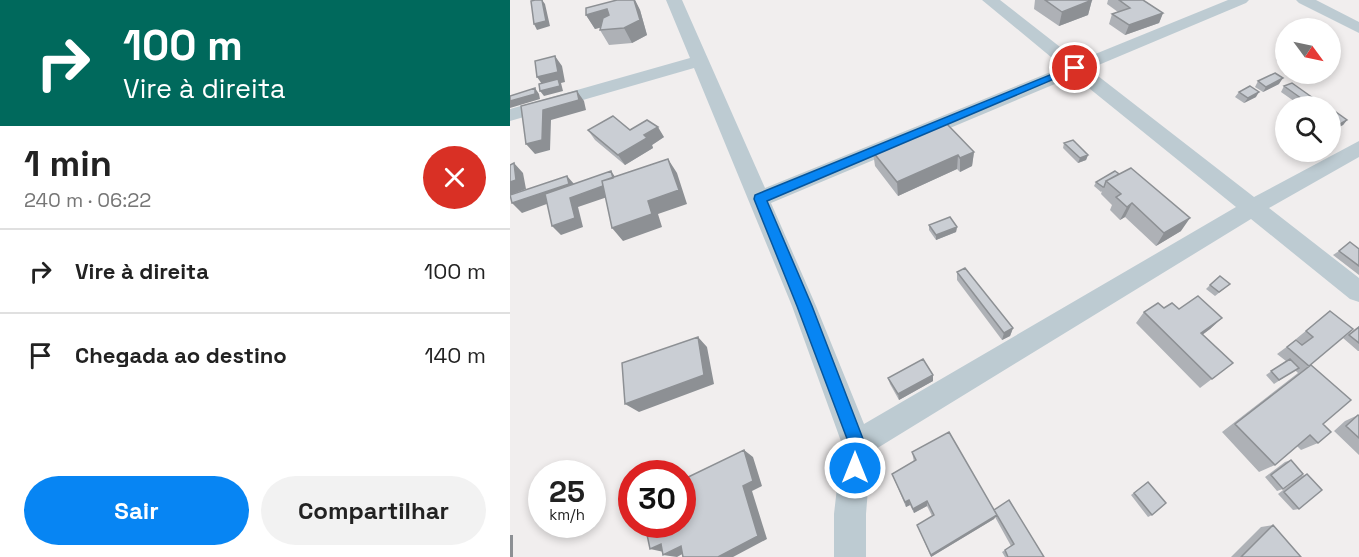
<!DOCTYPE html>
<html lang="pt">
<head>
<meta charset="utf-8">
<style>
	:root { --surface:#fff; --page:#f2f2f2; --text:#222; --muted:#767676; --line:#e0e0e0; --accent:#0785f3 }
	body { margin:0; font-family:"Space Grotesk",sans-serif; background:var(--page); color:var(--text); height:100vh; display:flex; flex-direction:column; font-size:22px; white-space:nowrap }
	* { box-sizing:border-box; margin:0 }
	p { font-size:20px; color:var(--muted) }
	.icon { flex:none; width:33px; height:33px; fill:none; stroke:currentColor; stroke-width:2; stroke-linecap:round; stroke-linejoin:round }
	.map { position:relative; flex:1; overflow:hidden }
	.sheet { display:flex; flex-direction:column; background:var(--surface); width:510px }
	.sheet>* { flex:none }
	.banner { background:#00695c; color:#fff; overflow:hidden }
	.needle { width:39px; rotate:123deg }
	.buttons { position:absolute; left:765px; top:18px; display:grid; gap:12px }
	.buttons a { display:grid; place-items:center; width:66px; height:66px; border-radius:50%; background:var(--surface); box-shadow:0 3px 9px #0003; font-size:30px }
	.speed { position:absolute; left:18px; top:460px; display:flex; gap:12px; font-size:30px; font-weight:700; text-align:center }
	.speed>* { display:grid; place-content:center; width:78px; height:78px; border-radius:50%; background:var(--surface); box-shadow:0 3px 9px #0003; line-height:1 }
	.speed small { font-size:15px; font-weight:400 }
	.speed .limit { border:9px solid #d22; background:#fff; color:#111 }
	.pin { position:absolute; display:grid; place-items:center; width:51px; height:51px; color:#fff; margin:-26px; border:3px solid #fff; border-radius:50%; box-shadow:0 2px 6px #0007 }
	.me { position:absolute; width:66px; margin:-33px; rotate:0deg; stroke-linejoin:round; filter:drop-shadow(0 0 4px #0008) }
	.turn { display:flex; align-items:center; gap:21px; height:126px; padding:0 24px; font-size:27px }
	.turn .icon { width:78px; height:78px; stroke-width:2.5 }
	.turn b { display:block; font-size:42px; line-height:51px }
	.round { display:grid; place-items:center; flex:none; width:63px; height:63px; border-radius:32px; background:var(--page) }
	.summary { display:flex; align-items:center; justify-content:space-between; height:102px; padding:0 24px }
	h1 { font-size:36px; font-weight:700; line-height:45px }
	.action { display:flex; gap:12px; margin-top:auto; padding:12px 24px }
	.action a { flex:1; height:69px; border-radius:36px; background:var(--accent); color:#fff; font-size:24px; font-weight:700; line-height:69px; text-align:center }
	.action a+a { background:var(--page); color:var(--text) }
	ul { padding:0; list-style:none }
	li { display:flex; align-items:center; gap:18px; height:84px; padding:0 24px; border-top:2px solid var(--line) }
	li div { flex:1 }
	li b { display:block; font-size:22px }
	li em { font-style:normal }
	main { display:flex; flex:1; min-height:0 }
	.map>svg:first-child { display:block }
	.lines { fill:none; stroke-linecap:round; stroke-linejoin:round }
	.street { fill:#bdcbd2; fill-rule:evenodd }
	.wall { fill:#aeb1b6 }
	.shaded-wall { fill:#8d9094 }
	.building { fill:#caced4; stroke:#8d9094; stroke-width:1.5 }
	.route { fill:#0785f3; stroke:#05569e; stroke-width:1.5 }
</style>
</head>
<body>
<main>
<section class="sheet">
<div class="banner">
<div class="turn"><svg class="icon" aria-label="right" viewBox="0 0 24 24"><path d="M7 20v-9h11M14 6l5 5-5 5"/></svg><div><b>100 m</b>Vire à direita</div></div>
</div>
<div class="summary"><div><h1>1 min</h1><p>240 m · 06:22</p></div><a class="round" style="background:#d93025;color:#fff"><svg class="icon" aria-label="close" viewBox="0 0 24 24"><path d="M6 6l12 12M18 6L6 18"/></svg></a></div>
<ul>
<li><svg class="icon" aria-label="right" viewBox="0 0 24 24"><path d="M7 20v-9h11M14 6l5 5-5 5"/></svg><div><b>Vire à direita</b></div><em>100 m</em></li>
<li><svg class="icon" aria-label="arrive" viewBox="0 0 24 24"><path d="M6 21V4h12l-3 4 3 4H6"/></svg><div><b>Chegada ao destino</b></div><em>140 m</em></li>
</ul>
<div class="action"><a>Sair</a><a>Compartilhar</a></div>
</section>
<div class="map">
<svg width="849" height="557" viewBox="0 0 849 557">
	<rect width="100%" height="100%" fill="#f1eeee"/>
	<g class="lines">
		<!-- street -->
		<path class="street" d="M156 0H172L255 188 553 67 472 0H490L568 61 718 0H739L736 3 579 69 744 197 849 141V157L759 208 849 278V302L840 299 741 219 361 452 356 514V557H324V514L332 444 282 306 184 68 0 121V109L180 58ZM564 76 726 207 354 424 306 306 261 203Z
			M786 0H806L849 22V33L789 3Z"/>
	</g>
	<!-- wall -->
	<path class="wall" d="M107 0H125L130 10 137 35 122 43 99 45 90 30 91 27 85 29 76 15Z
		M525 0H582L578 15 549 26 524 9Z
		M598 0H633L653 13 649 23 615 35 599 24 602 14 608 12 597 4Z
		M776 52V65H775L766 60 770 55Z
		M748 81 769 84 753 92 745 87Z
		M774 86 803 98 799 103 791 106 771 92Z
		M729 92 746 97 734 103 725 97Z
		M820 115 837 120 833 125 825 129 820 126Z
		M78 130H120L154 137 142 145 143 148 115 165 85 140Z
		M554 143 578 155 576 160 568 163 553 148Z
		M363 152H464L462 166 450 172 447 169 388 196 365 166Z
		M605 171 671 231 646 246 615 217 610 220 600 210 602 205 591 194 592 191 591 192 584 186 586 182Z
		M419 225 447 227 446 232 426 240 419 230Z
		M849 249V275L823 255 829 251Z
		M447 272 503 328 500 336 492 340 447 280Z
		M720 284 705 296 696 289 700 285Z
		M654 308 669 309 712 318 700 329 692 335 723 363 690 388 626 323 634 312Z
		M820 311 801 365 813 424 808 443 791 450 787 446 765 465 749 472 712 432 788 373 785 370 764 384 756 375 776 361 767 354 786 340 792 344 786 339Z
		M849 326V351H848L833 338Z
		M378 378 423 381 389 400 380 384Z
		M848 415 849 416V455L824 431 835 421Z
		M402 452 484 510 534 557H495L492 552 501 546 485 517 484 519 421 557 407 525 422 516 417 506 404 513 400 505 396 507 382 474 404 462Z
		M781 460 773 489 767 491 755 477 775 462Z
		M797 474 789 509 783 510 768 494 791 476Z
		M638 482 642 515 638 517 621 495Z
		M763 525 791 557H721L751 527Z"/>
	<!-- shaded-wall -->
	<path class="shaded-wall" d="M32 0 35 4 40 26 27 30 24 24Z
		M124 0H125L130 10 137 35 122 43 114 28Z
		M582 0 578 15 549 26 552 12Z
		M97 9 105 24 85 29 76 15Z
		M653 13 649 23 615 35 619 25Z
		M45 56 52 66 55 82 51 83 53 91 34 96 30 91 34 87 27 77Z
		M773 78 769 84 753 92 756 87Z
		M25 88 29 94 30 99 0 108V101Z
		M67 91 74 101 76 110 41 120 40 150 25 154 16 144 33 110Z
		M749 92 746 97 734 103 738 98Z
		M803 98 799 103 791 106 795 101Z
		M837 120 833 125 825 129 830 124Z
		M148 127 154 137 142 145 143 148 115 165 108 155 134 135Z
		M464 152 462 166 450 172V158Z
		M448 155 447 169 388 196 387 182Z
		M578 155 576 160 568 163 570 158Z
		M158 159 167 173 177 204 148 214 152 227 113 241 102 228 138 201Z
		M4 163 13 173 16 189 0 195V182Z
		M101 171 108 181 112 192 68 207 73 227 51 235 42 226 60 198Z
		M57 176 65 185 67 193 12 213 2 203Z
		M622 203 615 217 610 220 617 207Z
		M680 218 671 231 646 246 654 233Z
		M447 227 446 232 426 240V235Z
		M712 318 700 329 680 344 691 333Z
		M503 328 500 336 492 340 494 333Z
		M188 337 197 347 204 384 129 412 115 404Z
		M423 375V381L389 400 388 394Z
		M234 450 243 457 252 486 242 491 257 539 223 557H208L233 486Z
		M399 500 400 505 396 507 395 502Z
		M417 501V506L404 513 403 509Z
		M487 515 484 519 421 557V555Z
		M0 535H3V557H0Z
		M151 544 154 552 140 549Z
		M171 546 183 548 167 557 153 555Z"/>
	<!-- building -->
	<path class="building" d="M25 0H32L36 21 24 24 21 1Z
		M107 0H124L130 20 114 28 90 30 93 18 99 15 97 9 76 15V8Z
		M535 0H582L552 12Z
		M609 0H633L653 13 619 25 602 14 620 8Z
		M776 52V58L770 55Z
		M45 56 48 72 27 77 25 61Z
		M765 73 773 78 756 87 748 81Z
		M48 79 50 86 30 91 29 84Z
		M782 83 803 98 795 101 774 86Z
		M740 86 749 92 738 98 729 92Z
		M25 88V94L0 101V96Z
		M67 91 69 100 33 110 32 140 16 144 11 106Z
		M826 112 837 120 830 124 820 118V115Z
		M103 116 120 130 137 120 148 127 134 135 137 138 108 155 78 130Z
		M435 122 464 152 450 158 448 155 387 182 363 152Z
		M563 140 578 155 570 158 554 143Z
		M158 159 169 190 138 201 142 214 102 228 92 181Z
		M4 163 6 180 0 182V165Z
		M621 168 680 218 654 233 622 203 617 207 606 197 611 194 596 181Z
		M101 171 103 178 92 181 93 186 60 198 65 218 42 226 35 194Z
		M605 171 609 174 596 181 594 187H593L586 182Z
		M57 176 59 184 2 203 0 195Z
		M440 217 447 227 426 235 419 225Z
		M840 242 849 249V266L829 251Z
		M455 268 503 328 494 333 447 272Z
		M710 276 720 284 709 292 700 285Z
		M688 296 712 318 691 333 723 363 702 379 634 312 648 303 654 308 662 303 669 309Z
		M820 311 843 329 799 366 777 347 786 340 792 345 803 337 796 331Z
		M849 327V343L839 335Z
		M188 337 194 375 115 404 112 363Z
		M413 359 423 375 388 394 378 378Z
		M780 359 789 368 769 380 761 371Z
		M801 365 841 400 813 424 821 432 808 443 800 435 765 465 725 424Z
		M848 415 849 416V438L836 426Z
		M439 432 487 515 421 555 407 525 424 515 417 501 403 509 399 500 395 502 382 474 406 460 402 452Z
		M234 450 243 481 233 486 248 536 208 557H173L171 546 153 555 151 544 140 549 135 525H172V480Z
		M781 460 793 474 773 489 761 475Z
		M797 474 812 490 789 509 774 492Z
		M638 482 656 503 642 515 624 493Z
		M499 500 534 557H498L495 550 504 544 484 510Z
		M763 525 791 557H731Z"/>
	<!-- route -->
	<path class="route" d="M562 66 570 68 257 201 302 306 355 444 351 474 345 476 339 474 336 468 339 444 287 306 244 199 245 195Z"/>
</svg>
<div class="buttons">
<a><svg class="needle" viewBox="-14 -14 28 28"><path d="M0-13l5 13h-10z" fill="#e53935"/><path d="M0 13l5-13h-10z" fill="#767676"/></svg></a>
<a><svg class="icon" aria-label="search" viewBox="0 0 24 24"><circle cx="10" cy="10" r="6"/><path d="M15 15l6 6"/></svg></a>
</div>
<div class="speed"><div>25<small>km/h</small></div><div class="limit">30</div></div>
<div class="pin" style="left:565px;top:68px;background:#d93025"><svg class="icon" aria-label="arrive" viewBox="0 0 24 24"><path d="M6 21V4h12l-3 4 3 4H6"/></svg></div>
<svg class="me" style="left:345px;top:468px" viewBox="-20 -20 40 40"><circle r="17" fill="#0785f3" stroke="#fff" stroke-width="3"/><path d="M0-11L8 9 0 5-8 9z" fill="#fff"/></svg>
</div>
</main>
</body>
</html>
